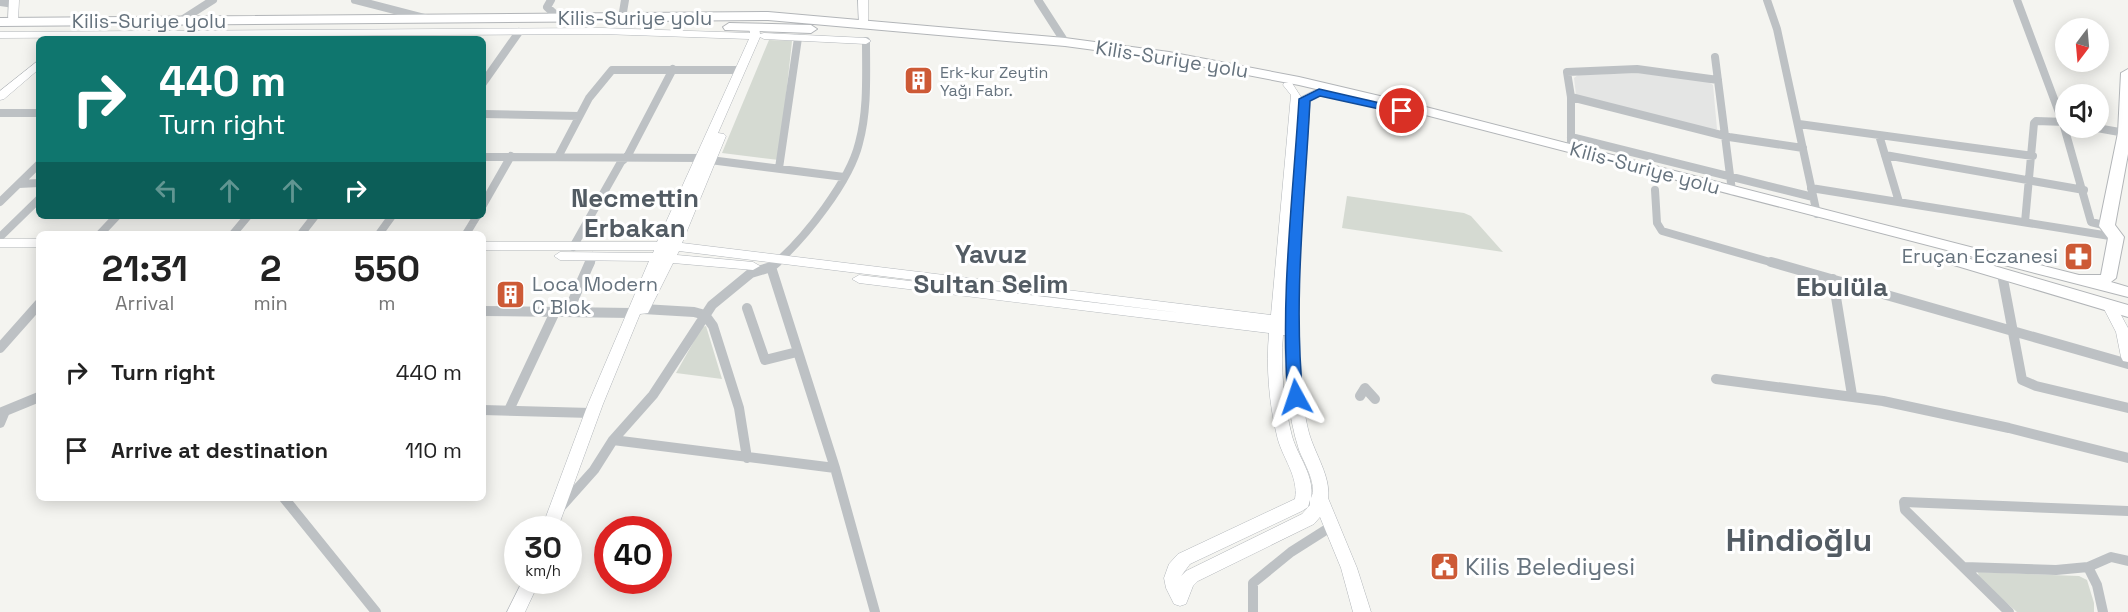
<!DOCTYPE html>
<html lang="en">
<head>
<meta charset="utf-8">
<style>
	:root { --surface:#fff; --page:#f2f2f2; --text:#222; --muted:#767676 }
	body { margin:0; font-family:"Space Grotesk",sans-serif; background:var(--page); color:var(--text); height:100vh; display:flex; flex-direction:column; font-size:22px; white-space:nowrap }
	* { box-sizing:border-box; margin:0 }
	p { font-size:20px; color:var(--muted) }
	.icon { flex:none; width:33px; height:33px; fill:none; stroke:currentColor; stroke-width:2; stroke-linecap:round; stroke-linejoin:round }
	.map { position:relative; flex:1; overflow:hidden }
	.drawer { position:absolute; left:36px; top:231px; width:450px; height:270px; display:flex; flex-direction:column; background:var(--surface); border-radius:9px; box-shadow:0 3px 15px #0003 }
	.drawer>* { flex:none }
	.top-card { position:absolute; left:36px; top:36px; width:450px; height:183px; border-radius:9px; box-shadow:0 3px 15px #0003; background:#0f766e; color:#fff; overflow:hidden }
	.needle { width:39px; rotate:196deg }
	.buttons { position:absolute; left:2055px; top:18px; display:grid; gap:12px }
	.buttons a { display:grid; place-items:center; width:54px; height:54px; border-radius:50%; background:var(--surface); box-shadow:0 3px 15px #0003; font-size:30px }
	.speed { position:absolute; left:504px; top:516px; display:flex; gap:12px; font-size:30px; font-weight:700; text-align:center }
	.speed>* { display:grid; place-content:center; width:78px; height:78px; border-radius:50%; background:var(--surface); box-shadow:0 3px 15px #0003; line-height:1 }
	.speed small { font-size:15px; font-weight:400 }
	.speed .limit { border:9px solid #d22; background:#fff; color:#111 }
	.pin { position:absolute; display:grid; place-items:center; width:51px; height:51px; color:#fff; margin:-26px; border:3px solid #fff; border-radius:50%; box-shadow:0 2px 6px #0007 }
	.me { position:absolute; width:66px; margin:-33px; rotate:355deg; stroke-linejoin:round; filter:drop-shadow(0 0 4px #0008) }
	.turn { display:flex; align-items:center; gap:21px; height:126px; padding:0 24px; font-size:27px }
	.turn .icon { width:78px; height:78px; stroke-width:2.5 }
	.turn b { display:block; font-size:42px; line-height:51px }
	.lanes { display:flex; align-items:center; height:57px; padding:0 24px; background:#0003; justify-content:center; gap:30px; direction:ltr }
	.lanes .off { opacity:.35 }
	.eta { display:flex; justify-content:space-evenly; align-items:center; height:102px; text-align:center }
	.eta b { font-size:36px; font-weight:800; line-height:42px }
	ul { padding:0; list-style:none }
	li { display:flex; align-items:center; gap:18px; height:78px; padding:0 24px }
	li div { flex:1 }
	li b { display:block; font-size:22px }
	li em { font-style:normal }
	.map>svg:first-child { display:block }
	.built { fill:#e4e5e4 }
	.green { fill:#d5dad2 }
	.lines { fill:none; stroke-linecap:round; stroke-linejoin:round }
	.secondary-casing { stroke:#b2b6ba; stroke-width:1 }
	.highway-casing { stroke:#b2b5b8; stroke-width:2 }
	.street-far1 { stroke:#bdc1c4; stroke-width:8 }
	.street { stroke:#bdc1c4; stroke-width:10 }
	.secondary { fill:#fff; fill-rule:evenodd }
	.highway { fill:#fff; fill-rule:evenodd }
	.route { fill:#1a73e8; stroke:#114b97; stroke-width:1.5 }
	.labels { text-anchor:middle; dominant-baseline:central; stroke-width:6; stroke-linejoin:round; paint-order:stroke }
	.far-poi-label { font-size:16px; fill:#66737e; stroke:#fff; text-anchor:start }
	.street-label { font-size:20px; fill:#66737e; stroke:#fff }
	.poi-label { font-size:20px; fill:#66737e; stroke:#fff; text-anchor:end }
	.near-poi-label { font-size:24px; fill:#66737e; stroke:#fff; text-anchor:start }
	.district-label { font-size:26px; font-weight:bold; fill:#535c64; stroke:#fff }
	.near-district-label { font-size:32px; font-weight:bold; fill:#535c64; stroke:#fff }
</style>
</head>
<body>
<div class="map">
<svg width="2128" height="612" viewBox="0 0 2128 612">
	<rect width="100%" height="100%" fill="#f4f4f0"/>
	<!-- built -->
	<path class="built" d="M1639 73 1707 81 1713 85 1717 129 1713 130 1576 95 1574 78 1578 75Z"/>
	<!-- green -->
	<path class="green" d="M769 40 792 41 779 160 722 153Z
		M1347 196 1464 213 1471 216 1503 252 1342 228Z
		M706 326 722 379 676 373 702 327Z
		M1978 572 2079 576 2087 580 2094 603V612H2017L1979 579Z"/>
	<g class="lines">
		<defs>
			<path id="secondary" d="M9 0H19L18 21 13 24 8 21Z
				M858 0H868V26L864 27 859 24Z
				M754 24 759 27 760 34 764 33 866 38 871 41 866 44 764 39 760 37 718 133 724 134 726 136 682 243 1271 315 1291 95 1283 85 1284 83H1292L1301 97 1315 90H1323V94L1310 101C1305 192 1294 285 1300 374 1302 394 1304 414 1309 433 1315 454 1331 477 1328 498L1357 568 1371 612H1353L1341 568 1320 517 1314 524 1198 581 1193 586 1186 604 1180 606 1174 604 1166 588 1164 578 1169 564 1178 554 1295 499C1299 476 1282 458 1277 436 1269 403 1266 367 1269 333L859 283 852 279 859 275 1182 313 679 251 677 255 753 262 760 266 753 270 673 263 648 313 640 314 603 404 557 530H541L588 404 649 261 560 260 554 256 560 252 653 253 654 250H483V242H657L749 39 602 34 0 38V32L602 28 750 33 749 27ZM1283 335H1285C1285 373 1287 413 1299 450 1304 463 1318 485 1311 498 1315 476 1298 457 1292 436 1284 404 1280 368 1283 335ZM1310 500V505L1302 514 1186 571 1181 576 1190 564 1302 511 1308 507Z
				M39 60V69L4 99 0 100V91Z
				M0 239H39V247H0Z
				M2109 300 2114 302 2128 328V362L2123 361 2121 357 2116 332 2102 305Z
				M523 580H540L525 612H507Z"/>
			<path id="highway" d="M768 12 1065 38 1169 52 1299 77 1418 105 2079 275H2101L2108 238 2099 226 2118 133 2121 73 2128 69V154L2115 225 2124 237 2116 278 2111 282 2128 287V297L1410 111 1299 85 1169 60 1065 46 768 20 0 26V18Z
				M729 23 811 25 817 29 811 33 725 30 723 27Z
				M1953 254 2128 305V317L1947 263 1945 259 1947 255Z"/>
		</defs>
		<!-- secondary casing -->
		<use href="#secondary" class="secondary-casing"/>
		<!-- highway casing -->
		<use href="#highway" class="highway-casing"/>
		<!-- street-far1 -->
		<path class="street-far1" d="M355 0 425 18
			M551 0 547 7 559 18
			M1038 0 1065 42
			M1767 0 1777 29 1817 214
			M2017 0 2063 123 2091 222 2107 226
			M0 2 14 4
			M622 18 625 0
			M180 21 213 0
			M1715 57 1732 191
			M483 83 519 32
			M1571 97 1729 137 1803 148
			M0 113H39
			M483 114 579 116
			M1799 124 2033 156
			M2097 128 2125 133
			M1879 135 1899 202
			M1571 137 1813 197
			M1571 143V97L1567 72 1637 69 1718 80
			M1885 155 2084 190
			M483 157 701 158
			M558 157 589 98 612 70H740
			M710 160 844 177
			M779 168 798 38
			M19 184 39 183
			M1811 188 2116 237
			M1655 190 1657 223 1662 231 1777 264
			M0 202 39 164
			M483 205 511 156
			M2025 222 2034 123 2036 121 2066 122
			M100 234 117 216
			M233 234 248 216
			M301 234 315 216
			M379 234 392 216
			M466 234 477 216
			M0 237 39 199
			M573 247 621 162 627 157 673 69
			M590 264 593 256
			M775 264C805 238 850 181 859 143 868 110 866 75 866 41"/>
		<!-- street -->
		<path class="street" d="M1771 262 2128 364
			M771 267 835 468 875 612
			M2002 274 2022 380 2036 386 2128 408
			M1833 279 1852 395
			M747 308 765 360 797 352
			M643 309 694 312 705 315 713 326 739 408 747 458
			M483 311 631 313
			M568 312 590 262
			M0 348 39 304
			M1716 379 1883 401 2009 428 2128 458
			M1360 396 1365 388 1375 399
			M483 410 591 413
			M509 410 555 312
			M0 413 39 397
			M0 423 5 411
			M613 440 835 468
			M284 498 376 612
			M560 508 594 470 613 440 653 395 712 305 751 273 771 267 777 262
			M1964 567 2056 570 2088 567 2111 557 2128 561
			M2088 567 2097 585 2103 612
			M1253 612V583L1291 552 1332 526
			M2009 612 1905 510 1904 502 2128 511"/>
		<!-- secondary -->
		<use href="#secondary" class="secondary"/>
		<!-- highway -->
		<use href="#highway" class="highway"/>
	</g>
	<!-- route -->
	<path class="route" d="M1319 89 1406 109 1408 111 1402 114 1320 96 1310 101C1305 199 1293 299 1303 397L1301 401H1291L1288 397C1280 298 1293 198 1299 99Z"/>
	<!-- icons -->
	<defs>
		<symbol id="building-square" viewBox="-11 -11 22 22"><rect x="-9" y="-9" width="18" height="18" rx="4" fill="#cd5a36" stroke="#fff"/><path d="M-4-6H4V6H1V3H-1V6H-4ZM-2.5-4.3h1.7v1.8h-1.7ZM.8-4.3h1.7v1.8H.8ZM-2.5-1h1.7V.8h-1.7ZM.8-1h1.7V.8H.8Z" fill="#fff"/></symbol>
		<symbol id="pharmacy-square" viewBox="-11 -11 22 22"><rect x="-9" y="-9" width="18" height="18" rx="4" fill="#cd5a36" stroke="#fff"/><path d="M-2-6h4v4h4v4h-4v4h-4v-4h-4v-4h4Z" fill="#fff"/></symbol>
		<symbol id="civic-square" viewBox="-11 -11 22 22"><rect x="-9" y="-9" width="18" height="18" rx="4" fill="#cd5a36" stroke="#fff"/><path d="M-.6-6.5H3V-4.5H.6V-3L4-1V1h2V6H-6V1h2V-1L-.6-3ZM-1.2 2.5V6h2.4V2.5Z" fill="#fff"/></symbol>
	</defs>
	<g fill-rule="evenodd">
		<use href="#building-square" x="902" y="64" width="33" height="33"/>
		<use href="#pharmacy-square" x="2062" y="240" width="33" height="33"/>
		<use href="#building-square" x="494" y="278" width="33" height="33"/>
		<use href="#civic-square" x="1428" y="550" width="33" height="33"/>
	</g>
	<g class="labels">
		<!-- far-poi labels -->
		<g class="far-poi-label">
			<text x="940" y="72">Erk-kur Zeytin<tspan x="940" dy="18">Yağı Fabr.</tspan></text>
		</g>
		<!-- street labels -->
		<g class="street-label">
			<text x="635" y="18">Kilis-Suriye yolu</text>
			<text x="149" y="21">Kilis-Suriye yolu</text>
			<text transform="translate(1172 59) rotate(9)">Kilis-Suriye yolu</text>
			<text transform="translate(1645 168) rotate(15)">Kilis-Suriye yolu</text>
		</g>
		<!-- poi labels -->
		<g class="poi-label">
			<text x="2058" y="256">Eruçan Eczanesi</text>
			<text x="532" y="284" text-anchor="start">Loca Modern<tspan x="532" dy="23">C Blok</tspan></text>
		</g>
		<!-- near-poi labels -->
		<g class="near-poi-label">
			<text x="1465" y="566">Kilis Belediyesi</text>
		</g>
		<!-- district labels -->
		<g class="district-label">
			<text x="635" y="198">Necmettin<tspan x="635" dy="30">Erbakan</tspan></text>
			<text x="991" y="254">Yavuz<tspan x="991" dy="30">Sultan Selim</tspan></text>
			<text x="1842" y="287">Ebulüla</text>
		</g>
		<!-- near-district labels -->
		<g class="near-district-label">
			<text x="1799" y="540">Hindioğlu</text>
		</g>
	</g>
</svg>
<div class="buttons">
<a><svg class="needle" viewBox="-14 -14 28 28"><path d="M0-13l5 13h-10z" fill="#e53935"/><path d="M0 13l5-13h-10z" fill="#767676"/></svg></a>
<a><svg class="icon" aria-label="sound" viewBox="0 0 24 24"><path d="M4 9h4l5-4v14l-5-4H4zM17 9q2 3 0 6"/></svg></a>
</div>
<div class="speed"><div>30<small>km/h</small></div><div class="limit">40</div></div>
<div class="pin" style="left:1402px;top:111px;background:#d93025"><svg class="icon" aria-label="arrive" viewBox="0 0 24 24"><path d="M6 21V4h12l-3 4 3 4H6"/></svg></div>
<svg class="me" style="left:1296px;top:397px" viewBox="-20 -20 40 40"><path d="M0-17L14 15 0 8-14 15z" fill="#1a73e8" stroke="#fff" stroke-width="4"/></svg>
<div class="top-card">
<div class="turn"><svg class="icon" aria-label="right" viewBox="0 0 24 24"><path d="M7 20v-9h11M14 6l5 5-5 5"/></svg><div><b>440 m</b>Turn right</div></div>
<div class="lanes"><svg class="icon off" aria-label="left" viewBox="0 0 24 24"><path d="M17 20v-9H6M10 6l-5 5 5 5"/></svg><svg class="icon off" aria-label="ahead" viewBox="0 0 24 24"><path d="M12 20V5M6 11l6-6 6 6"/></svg><svg class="icon off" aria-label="ahead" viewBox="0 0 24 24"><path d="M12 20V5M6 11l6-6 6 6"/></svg><svg class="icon" aria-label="right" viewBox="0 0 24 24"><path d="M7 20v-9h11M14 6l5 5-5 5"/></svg></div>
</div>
<section class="drawer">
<div class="eta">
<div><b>21:31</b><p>Arrival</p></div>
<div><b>2</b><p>min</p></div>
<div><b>550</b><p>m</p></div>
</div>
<ul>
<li><svg class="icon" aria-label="right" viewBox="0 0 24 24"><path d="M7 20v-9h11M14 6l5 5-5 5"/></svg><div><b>Turn right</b></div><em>440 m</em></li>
<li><svg class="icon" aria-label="arrive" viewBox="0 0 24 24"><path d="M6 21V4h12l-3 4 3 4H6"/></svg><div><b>Arrive at destination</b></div><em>110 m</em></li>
</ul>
</section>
</div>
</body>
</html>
